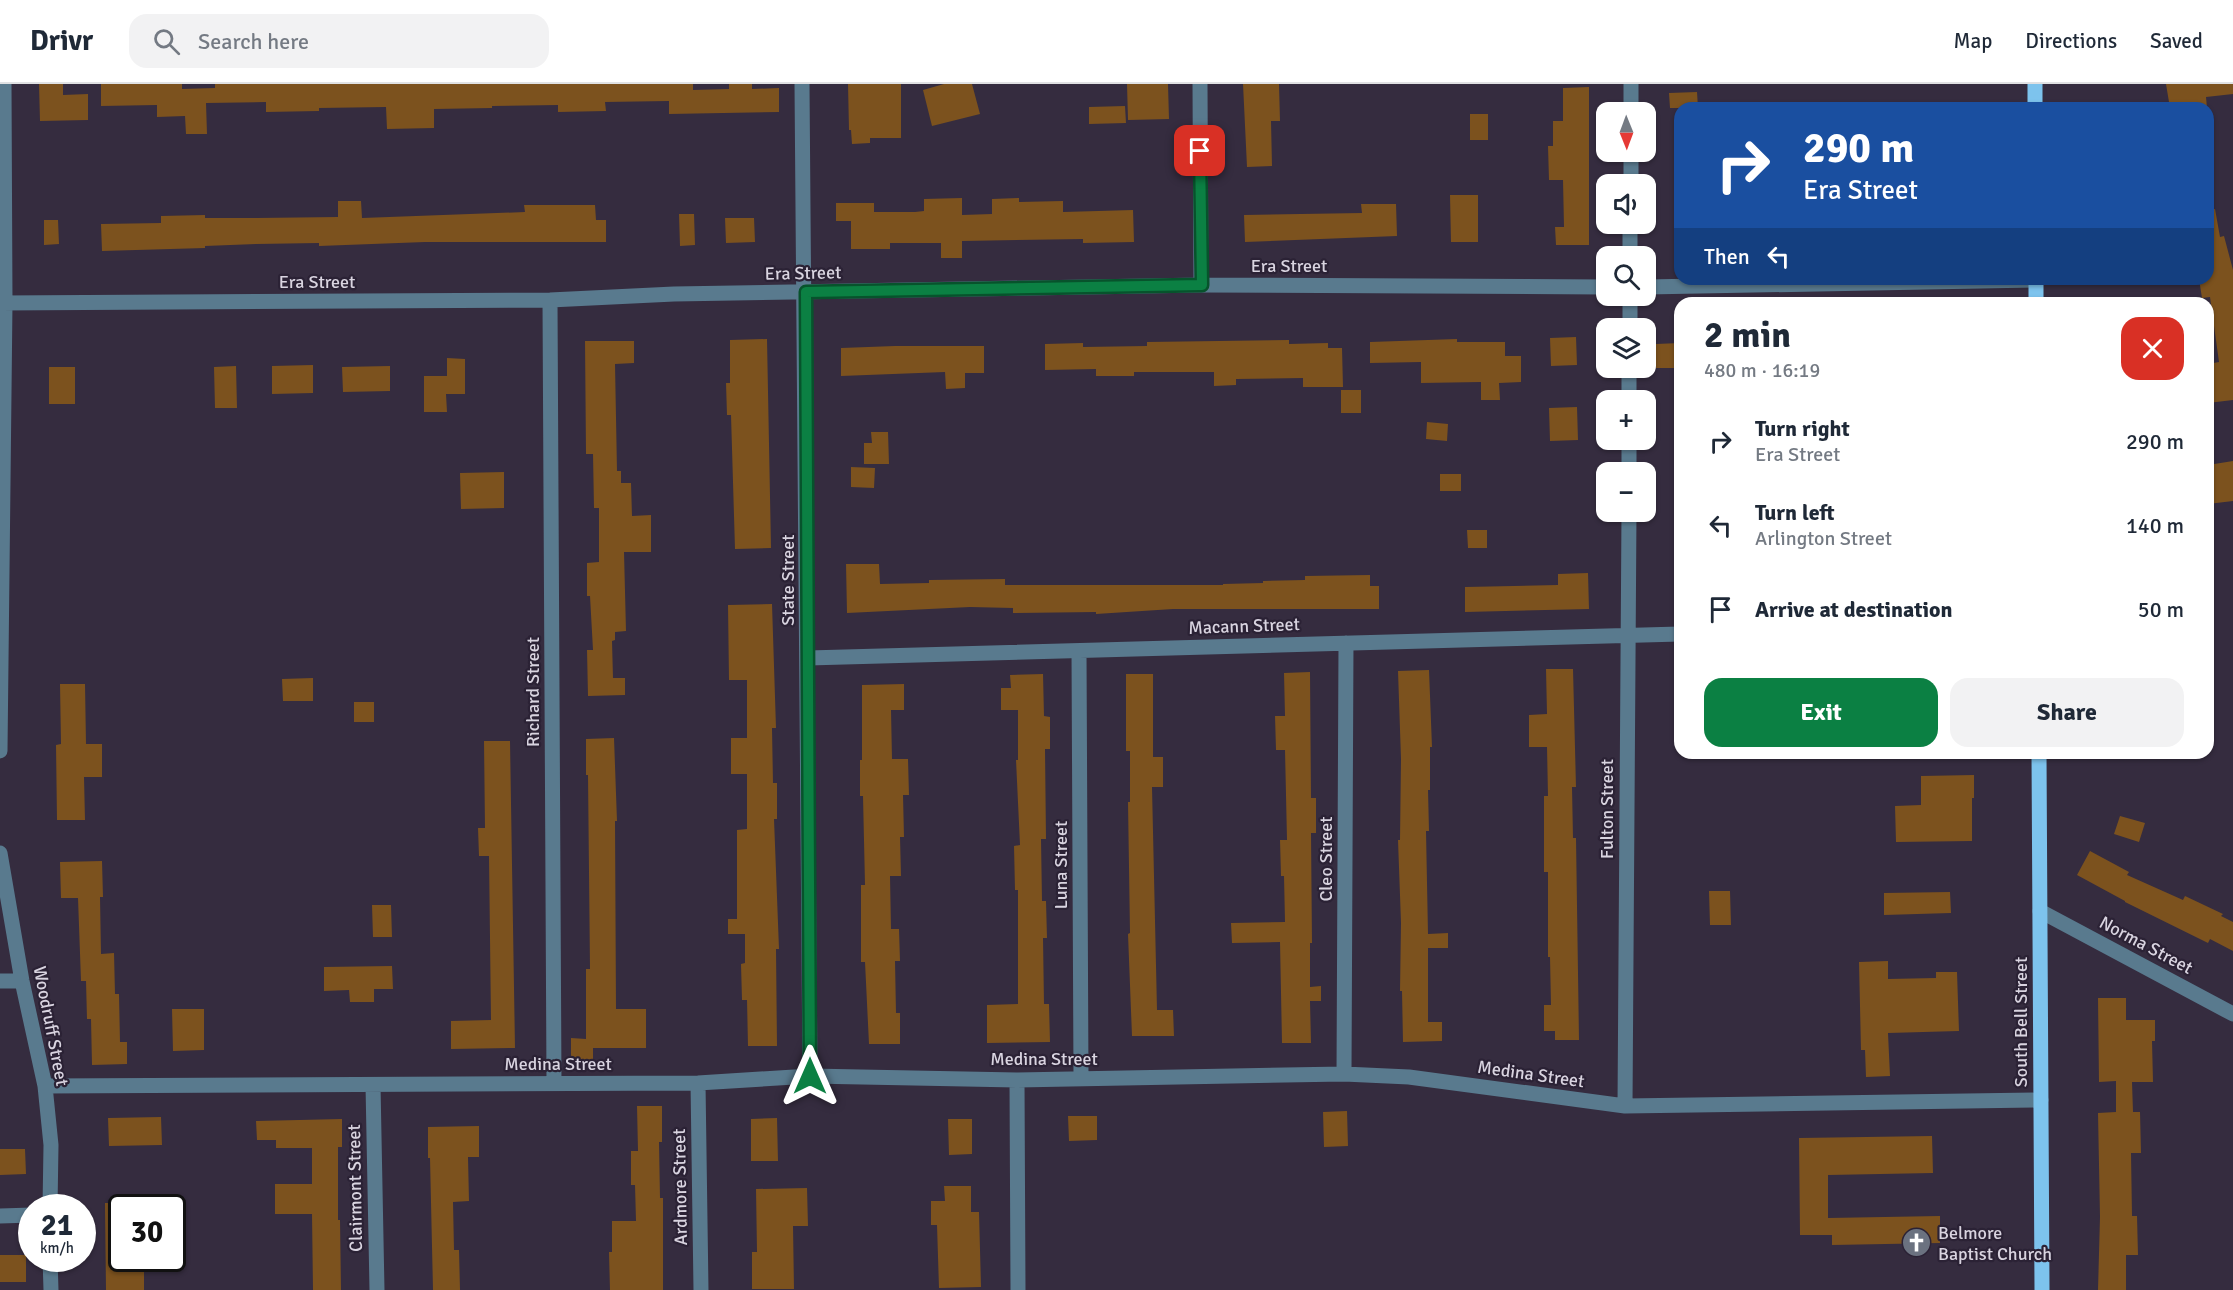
<!DOCTYPE html>
<html lang="en">
<head>
<meta charset="utf-8">
<style>
	:root { --surface:#fff; --page:#f2f2f3; --text:#1f2937; --muted:#747a83; --line:#e0e1e3; --accent:#0b8043 }
	body { margin:0; font-family:Signika,sans-serif; background:var(--page); color:var(--text); height:100vh; display:flex; flex-direction:column; font-size:22px; white-space:nowrap }
	* { box-sizing:border-box; margin:0 }
	p { font-size:20px; color:var(--muted) }
	.icon { flex:none; width:33px; height:33px; fill:none; stroke:currentColor; stroke-width:2; stroke-linecap:round; stroke-linejoin:round }
	.map { position:relative; flex:1; overflow:hidden }
	.panel { position:absolute; left:1674px; top:213px; width:540px; height:462px; display:flex; flex-direction:column; background:var(--surface); border-radius:18px; box-shadow:0 2px 4px #0004 }
	.panel>* { flex:none }
	.guide { position:absolute; left:1674px; top:18px; width:540px; height:183px; border-radius:18px; box-shadow:0 2px 4px #0004; background:#1a4fa0; color:#fff; overflow:hidden }
	.needle { width:39px; rotate:179deg }
	.fabs { position:absolute; left:1596px; top:18px; display:grid; gap:12px }
	.fabs a { display:grid; place-items:center; width:60px; height:60px; border-radius:12px; background:var(--surface); box-shadow:0 2px 4px #0004; font-size:30px }
	.speed { position:absolute; left:18px; top:1110px; display:flex; gap:12px; font-size:30px; font-weight:700; text-align:center }
	.speed>* { display:grid; place-content:center; width:78px; height:78px; border-radius:50%; background:var(--surface); box-shadow:0 2px 4px #0004; line-height:1 }
	.speed small { font-size:15px; font-weight:400 }
	.speed .limit { border:3px solid #111; border-radius:9px; background:#fff; color:#111 }
	.pin { position:absolute; display:grid; place-items:center; width:51px; height:51px; color:#fff; margin:-26px; border-radius:12px; box-shadow:0 3px 9px #0006 }
	.me { position:absolute; width:66px; margin:-33px; rotate:0deg; stroke-linejoin:round; filter:drop-shadow(0 0 4px #0008) }
	.turn { display:flex; align-items:center; gap:21px; height:126px; padding:0 30px; font-size:27px }
	.turn .icon { width:78px; height:78px; stroke-width:2.5 }
	.turn b { display:block; font-size:42px; line-height:51px }
	.then { display:flex; align-items:center; height:57px; padding:0 30px; background:#0003; gap:12px; font-size:22px }
	.round { display:grid; place-items:center; flex:none; width:63px; height:63px; border-radius:18px; background:var(--page) }
	.summary { display:flex; align-items:center; justify-content:space-between; height:102px; padding:0 30px }
	h1 { font-size:36px; font-weight:800; line-height:45px }
	.action { display:flex; gap:12px; margin-top:auto; padding:12px 30px }
	.action a { flex:1; height:69px; border-radius:18px; background:var(--accent); color:#fff; font-size:24px; font-weight:800; line-height:69px; text-align:center }
	.action a+a { background:var(--page); color:var(--text) }
	ul { padding:0; list-style:none }
	li { display:flex; align-items:center; gap:18px; height:84px; padding:0 30px }
	li div { flex:1 }
	li b { display:block; font-size:22px }
	li em { font-style:normal }
	header { display:flex; align-items:center; gap:36px; box-sizing:border-box; height:84px; padding:0 30px; background:var(--surface); border-bottom:2px solid var(--line) }
	header strong { font-size:28px }
	nav { display:flex; gap:33px; margin-inline-start:auto; font-size:21px }
	.search { width:420px; height:54px; background:var(--page); display:flex; align-items:center; gap:15px; box-sizing:border-box; padding:0 21px; border-radius:18px; color:var(--muted); font-size:22px }
	.map>svg:first-child { display:block }
	.building { fill:#7c521e }
	.lines { fill:none; stroke-linecap:round; stroke-linejoin:round }
	.minor { stroke:#597a8e; stroke-width:15 }
	.major { stroke:#7dc3ed; stroke-width:15 }
	.route-casing { stroke:#07532c; stroke-width:15 }
	.route { stroke:#0b8043; stroke-width:10 }
	.labels { text-anchor:middle; dominant-baseline:central; stroke-width:4.5; stroke-linejoin:round; paint-order:stroke }
	.street-label { font-size:18px; fill:#d9d4e0; stroke:#2b2235 }
	.poi-label { font-size:18px; fill:#d9d4e0; stroke:#2b2235; text-anchor:start }
</style>
</head>
<body>
<header>
<strong>Drivr</strong>
<div class="search"><svg class="icon" aria-label="search" viewBox="0 0 24 24"><circle cx="10" cy="10" r="6"/><path d="M15 15l6 6"/></svg>Search here</div>
<nav><a>Map</a><a>Directions</a><a>Saved</a></nav>
</header>
<div class="map">
<svg width="2233" height="1206" viewBox="0 0 2233 1206">
	<rect width="100%" height="100%" fill="#352c3f"/>
	<!-- building -->
	<path class="building" d="M39 0H63V11L88 10V36L40 37Z
		M101 0H182V5L215 4V0H693V6L729 5V0H752V5L779 4V28L669 30V17L605 18 606 27 558 28V21L492 22V24L434 25V44L387 45 386 23 319 24V27L266 28V18L206 19 207 50H186L185 32 157 33V21L101 22Z
		M848 0H901V54H870V59L852 60 851 46H849Z
		M944 0H972L980 30 932 42 923 6Z
		M1127 0H1168L1169 35 1128 36Z
		M1243 0H1279L1280 37H1271L1272 82 1247 83Z
		M2166 0H2233V10L2206 13 2207 24H2170Z
		M1589 3V161H1556L1555 143H1564L1563 96H1549L1548 62H1553V37H1563V4Z
		M1697 8 1698 24H1670L1669 9Z
		M1125 22 1126 39 1089 40V23Z
		M1470 30H1488V56H1470Z
		M1450 111H1478V158H1451Z
		M962 114V131L992 130V115L1019 114V118L1063 117V128L1133 126 1134 158 1083 159V155L962 157V174H941V159H890V165H851V137H836V119H874V128H915L924 127V115Z
		M338 117H361L362 134 525 128 524 121H595L596 136H606V158H425L319 162V159L256 160 205 162V164L102 167 101 140 161 139V132L205 131V134H256L338 133Z
		M1361 120H1396L1397 152 1245 158 1244 131 1362 129Z
		M2215 125 2220 153 2224 152 2233 186V316L2208 319V280L2219 278 2210 213 2202 214 2199 195H2208V126Z
		M679 130H694L695 161 680 162Z
		M725 134H754L755 158 726 159Z
		M44 136H58L59 160 44 161Z
		M1576 253 1577 281 1551 282 1550 254Z
		M767 255 771 464 735 465 731 331H727L726 299H730V256Z
		M1457 255V258H1505V272H1521V298L1499 299 1500 316H1481V298L1421 299V278L1370 279V258Z
		M1289 256V260L1328 259V264H1342L1343 303H1303V294L1236 295V301L1214 302V288H1134V292H1096V285L1045 286V260L1083 259V263L1147 262V258Z
		M585 257H634V279L615 280 617 387H621V399H631L632 432 651 431V468H624L626 547 615 548V556L612 557 613 594H625V611L588 612 587 566H593L590 512H587V479L599 478V424H594L593 370H586Z
		M1680 259V284H1656V260Z
		M895 262H984V289H965V304L946 305 945 288 841 292V264Z
		M447 274 465 275V310H446L447 328H424V292H447Z
		M313 281V309L272 310V282Z
		M236 282 237 324H215L214 283Z
		M390 282V307L343 308 342 283Z
		M49 283H75V320H49Z
		M1341 306H1361V329H1341Z
		M1577 323 1578 356 1550 357 1549 324Z
		M1427 338 1448 340 1447 357 1426 355Z
		M871 348H888L889 380H864V359H872Z
		M2233 377V417L2208 420V381Z
		M851 383 875 384 874 404 851 403Z
		M504 388V424L461 425 460 389Z
		M1440 390H1461V407H1440Z
		M1467 446H1487V464H1468Z
		M846 480H879L880 500 929 499V496L1005 495V501H1223V500L1263 499V497L1305 496V492L1370 491V502H1379V525H1173L1096 530V528L1013 529V524L970 523 847 529Z
		M1588 489 1589 525 1465 528V503L1558 501V490Z
		M772 520 776 644H772L773 699H777V735H774L779 865H776L777 962H748L747 916H742L741 880 745 879V850H728V835H737V746L747 745V690H731V654H747V596H729L728 521Z
		M1546 585H1573L1576 703H1572L1573 754H1576L1579 956H1555V947H1544V921H1551L1550 873H1548V788H1544V712H1548L1547 663H1529V631L1547 630Z
		M1429 586 1432 663H1430V706H1428L1429 747H1426L1428 850 1448 849V864H1428V938H1442V957L1403 958 1402 907H1400L1401 839 1398 756H1400L1401 675 1398 587Z
		M1310 588 1311 714H1316V749H1311L1312 859H1310V903L1321 902V917H1310L1311 959H1282L1280 858 1232 859 1231 839 1285 838 1284 792H1281L1280 756H1287L1285 666H1276L1275 632H1285L1284 589Z
		M1043 590 1044 632 1050 633V665H1045L1046 755H1041L1042 817H1046L1047 854H1043L1044 920H1049L1050 958 987 959V921L1018 920V806H1015L1014 762 1020 761 1016 676H1018V626H1001V604H1011L1010 591Z
		M1126 590H1153V673H1163V703H1152L1157 926H1173L1174 952H1132L1128 850 1130 849 1128 718H1130V667H1126Z
		M313 594V617H283L282 595Z
		M60 600H85L86 660H102V693H84L85 736H57L56 661 61 660Z
		M904 600V626H891L892 675H908L909 711H903L904 753H900L901 792H890L891 845H899L900 877H895L896 929H900V960H869L865 878H861V801H865L863 712H860V676H862V601Z
		M354 618H374V638H354Z
		M614 654 617 737H615L616 925H646V964H593V976H571V954L586 955V885H590L588 691H586V655Z
		M484 657H510L515 964 451 965V937L491 936 489 772H479L478 744H485Z
		M1974 691V714H1972V757L1896 758 1895 722 1921 721V692Z
		M2120 732 2145 739 2139 758 2114 750Z
		M2090 767 2129 788 2127 791 2183 816 2185 812 2223 830 2221 832 2233 838V867L2210 855 2208 859 2125 818V817L2077 791Z
		M102 777 103 813H100L101 870 114 869 115 910H119L120 958H127V980L92 981 91 935H87L86 897H81L78 814H61L60 778Z
		M1709 807H1730L1731 841H1710Z
		M1950 808 1951 829 1884 831V809Z
		M372 821H391L392 853H373Z
		M1888 877V895L1936 894V888H1957L1959 947 1888 949 1890 992 1866 993 1865 966H1861L1859 878Z
		M392 882 393 905H374V918H350L349 906 324 907V883Z
		M2098 914H2126V936H2155V957H2152L2153 998H2132L2133 1028H2140L2141 1069H2131L2132 1132H2137L2138 1171H2126V1206H2098L2100 1133 2098 1029 2116 1028V997L2099 998Z
		M172 925H204V966L173 967Z
		M637 1022H662V1058H659L660 1114H663V1206H610L609 1168H612V1137H636L635 1101H631V1067H638Z
		M1347 1027 1348 1062 1324 1063 1323 1028Z
		M1068 1032H1097V1056L1069 1057Z
		M161 1033 162 1061 109 1062 108 1034Z
		M777 1034 778 1077H751V1035Z
		M342 1035V1063H338V1136H340L341 1206H313L312 1130H275V1100H312V1064H276V1056H257L256 1037Z
		M948 1035H972V1070L949 1071Z
		M479 1042V1073H468L469 1117 453 1118 454 1166H459L460 1206H433L430 1074H428V1043Z
		M1932 1052 1933 1089 1828 1091V1134L1940 1132V1159L1832 1161V1151H1800L1799 1054Z
		M0 1065H25L26 1090 0 1091Z
		M944 1102H971V1128H979L981 1203 939 1204 937 1141H931V1117H945Z
		M807 1104 808 1142H793L794 1205H752V1168H757L756 1105Z
		M105 1119H122V1174H131V1183H144V1206H106Z
		M0 1171H26V1198H0Z"/>
	<g class="lines">
		<!-- minor -->
		<path class="minor" d="M802 0 810 992
			M1200 0 1201 201
			M1631 28V0
			M1631 100V68
			M1630 172V140
			M1646 203 2036 196
			M550 216 554 999
			M0 219 550 216 674 210 1201 201 1606 203
			M1630 244V212
			M1629 316V284
			M1629 388V356
			M1079 567 1081 994
			M808 574 1680 550
			M0 667 5 219 4 0
			M0 769 22 897 45 1002 51 1061 50 1124
			M2040 827 2233 930
			M0 897H22
			M1344 990 1346 559
			M1017 996 1018 1206
			M698 999 701 1206
			M373 1001 377 1206
			M45 1002 698 999 810 992 1017 996 1344 990 1409 993 1625 1022 2041 1016
			M1625 1022 1629 428
			M0 1132 32 1131
			M50 1174 51 1206"/>
		<!-- major -->
		<path class="major" d="M2035 0V24
			M2036 195V219
			M2039 669 2042 1206"/>
	</g>
	<g class="lines">
		<defs>
			<path id="route" d="M810 992 806 208 1202 201 1200 67"/>
		</defs>
		<!-- route casing -->
		<use href="#route" class="route-casing"/>
		<!-- route -->
		<use href="#route" class="route"/>
	</g>
	<!-- icons -->
	<defs>
		<symbol id="church-disc" viewBox="-11 -11 22 22"><circle r="9.5" fill="#6b7280" stroke="#2b2235"/><path d="M-1.2-6h2.4v3.5h3.3v2.4h-3.3V6h-2.4V-.1h-3.3v-2.4h3.3Z" fill="#fff"/></symbol>
	</defs>
	<g fill-rule="evenodd">
		<use href="#church-disc" x="1900" y="1142" width="33" height="33"/>
	</g>
	<g class="labels">
		<!-- street labels -->
		<g class="street-label">
			<text x="1289" y="182">Era Street</text>
			<text transform="translate(803 189) rotate(-1)">Era Street</text>
			<text x="317" y="198">Era Street</text>
			<text transform="translate(788 496) rotate(-90)">State Street</text>
			<text transform="translate(1244 542) rotate(-2)">Macann Street</text>
			<text transform="translate(533 608) rotate(-90)">Richard Street</text>
			<text transform="translate(1607 725) rotate(-90)">Fulton Street</text>
			<text transform="translate(1326 775) rotate(-90)">Cleo Street</text>
			<text transform="translate(1061 781) rotate(-90)">Luna Street</text>
			<text transform="translate(2146 861) rotate(28)">Norma Street</text>
			<text transform="translate(2021 938) rotate(-90)">South Bell Street</text>
			<text transform="translate(51 942) rotate(79)">Woodruff Street</text>
			<text x="1044" y="975">Medina Street</text>
			<text x="558" y="980">Medina Street</text>
			<text transform="translate(1531 990) rotate(8)">Medina Street</text>
			<text transform="translate(680 1103) rotate(-91)">Ardmore Street</text>
			<text transform="translate(355 1104) rotate(-91)">Clairmont Street</text>
		</g>
		<!-- poi labels -->
		<g class="poi-label">
			<text x="1938" y="1149">Belmore<tspan x="1938" dy="21">Baptist Church</tspan></text>
		</g>
	</g>
</svg>
<div class="fabs">
<a><svg class="needle" viewBox="-14 -14 28 28"><path d="M0-13l5 13h-10z" fill="#e53935"/><path d="M0 13l5-13h-10z" fill="#747a83"/></svg></a>
<a><svg class="icon" aria-label="sound" viewBox="0 0 24 24"><path d="M4 9h4l5-4v14l-5-4H4zM17 9q2 3 0 6"/></svg></a>
<a><svg class="icon" aria-label="search" viewBox="0 0 24 24"><circle cx="10" cy="10" r="6"/><path d="M15 15l6 6"/></svg></a>
<a><svg class="icon" aria-label="layers" viewBox="0 0 24 24"><path d="M12 4l9 5-9 5-9-5zM3 14l9 5 9-5"/></svg></a>
<a>+</a>
<a>−</a>
</div>
<div class="speed"><div>21<small>km/h</small></div><div class="limit">30</div></div>
<div class="pin" style="left:1200px;top:67px;background:#d93025"><svg class="icon" aria-label="arrive" viewBox="0 0 24 24"><path d="M6 21V4h12l-3 4 3 4H6"/></svg></div>
<svg class="me" style="left:810px;top:992px" viewBox="-20 -20 40 40"><path d="M0-17L14 15 0 8-14 15z" fill="#0b8043" stroke="#fff" stroke-width="4"/></svg>
<div class="guide">
<div class="turn"><svg class="icon" aria-label="right" viewBox="0 0 24 24"><path d="M7 20v-9h11M14 6l5 5-5 5"/></svg><div><b>290 m</b>Era Street</div></div>
<div class="then">Then<svg class="icon" aria-label="left" viewBox="0 0 24 24"><path d="M17 20v-9H6M10 6l-5 5 5 5"/></svg></div>
</div>
<section class="panel">
<div class="summary"><div><h1>2 min</h1><p>480 m · 16:19</p></div><a class="round" style="background:#d93025;color:#fff"><svg class="icon" aria-label="close" viewBox="0 0 24 24"><path d="M6 6l12 12M18 6L6 18"/></svg></a></div>
<ul>
<li><svg class="icon" aria-label="right" viewBox="0 0 24 24"><path d="M7 20v-9h11M14 6l5 5-5 5"/></svg><div><b>Turn right</b><p>Era Street</p></div><em>290 m</em></li>
<li><svg class="icon" aria-label="left" viewBox="0 0 24 24"><path d="M17 20v-9H6M10 6l-5 5 5 5"/></svg><div><b>Turn left</b><p>Arlington Street</p></div><em>140 m</em></li>
<li><svg class="icon" aria-label="arrive" viewBox="0 0 24 24"><path d="M6 21V4h12l-3 4 3 4H6"/></svg><div><b>Arrive at destination</b></div><em>50 m</em></li>
</ul>
<div class="action"><a>Exit</a><a>Share</a></div>
</section>
</div>
</body>
</html>
